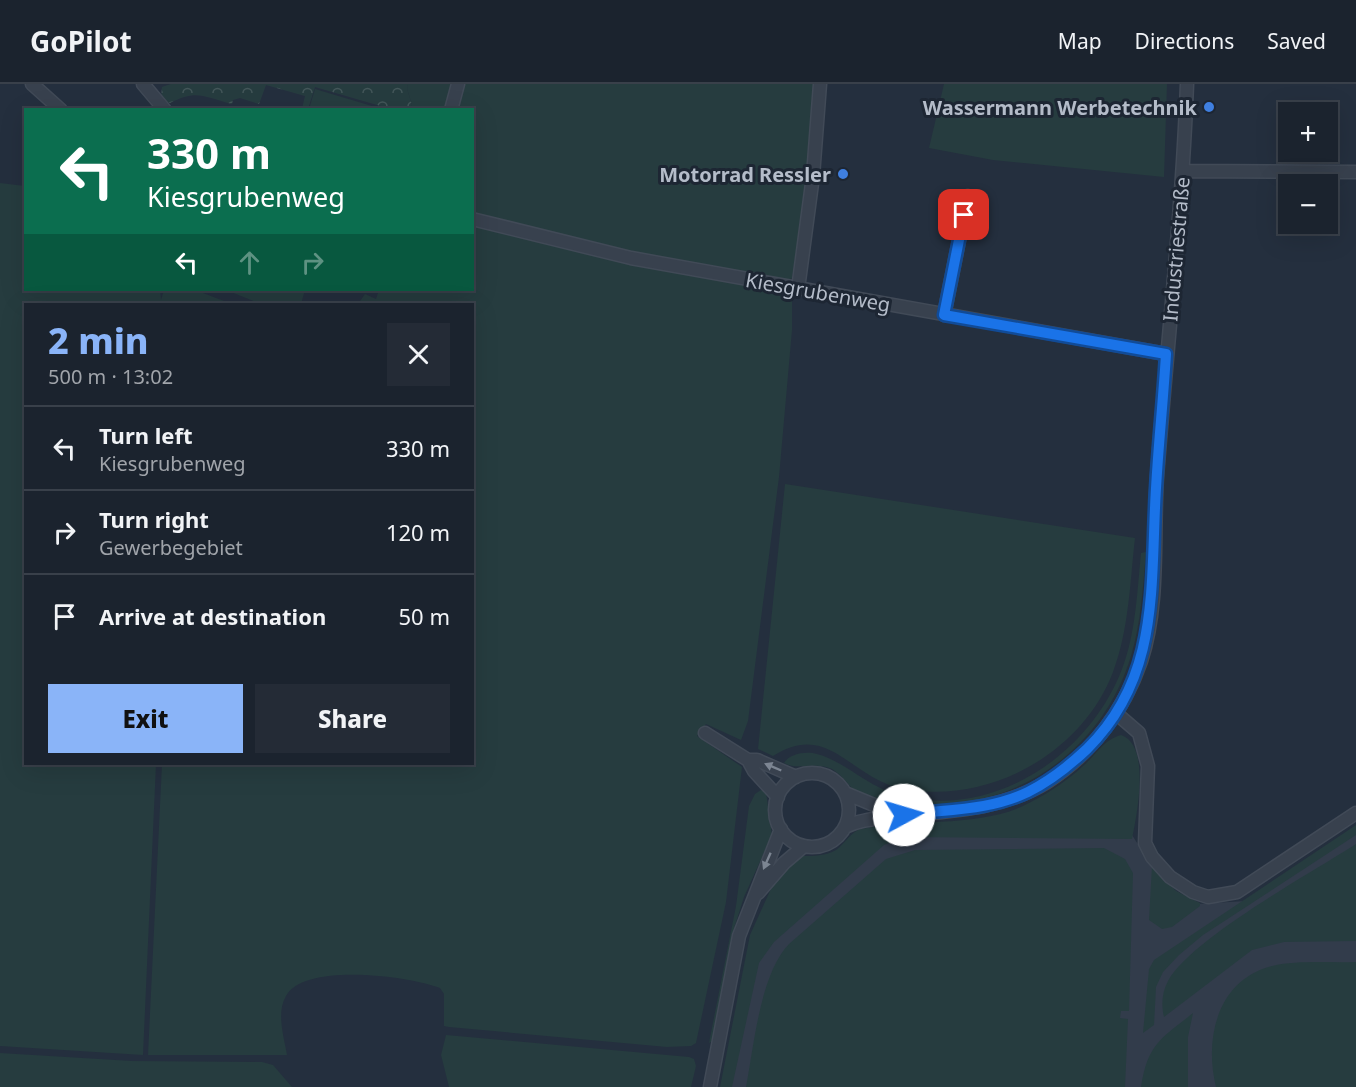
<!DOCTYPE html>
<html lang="en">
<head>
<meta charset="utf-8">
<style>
	:root { --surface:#1b232e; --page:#242b36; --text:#f1f3f6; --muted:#a0a4aa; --line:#39404a; --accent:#8ab4f8 }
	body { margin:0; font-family:"Noto Sans",sans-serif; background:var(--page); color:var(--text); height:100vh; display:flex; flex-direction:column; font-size:22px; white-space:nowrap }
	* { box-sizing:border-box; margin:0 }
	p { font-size:20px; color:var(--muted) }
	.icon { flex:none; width:33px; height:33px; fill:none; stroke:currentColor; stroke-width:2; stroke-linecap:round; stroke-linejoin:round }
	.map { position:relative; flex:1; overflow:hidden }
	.sheet { position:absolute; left:24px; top:219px; width:450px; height:462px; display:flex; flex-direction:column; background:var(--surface); border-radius:0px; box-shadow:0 6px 24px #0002,0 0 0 2px var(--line) }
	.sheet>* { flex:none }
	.banner { position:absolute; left:24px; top:24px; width:450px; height:183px; border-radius:0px; box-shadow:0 6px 24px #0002,0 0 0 2px var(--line); background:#0b6e4f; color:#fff; overflow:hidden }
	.fabs { position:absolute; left:1278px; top:18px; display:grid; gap:12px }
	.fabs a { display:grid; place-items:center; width:60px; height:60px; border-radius:0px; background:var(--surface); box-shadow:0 6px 24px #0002,0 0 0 2px var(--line); font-size:30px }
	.pin { position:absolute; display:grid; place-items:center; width:51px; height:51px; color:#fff; margin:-26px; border-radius:12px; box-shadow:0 3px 9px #0006 }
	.me { position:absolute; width:66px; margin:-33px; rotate:84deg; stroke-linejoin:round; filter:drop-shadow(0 0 4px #0008) }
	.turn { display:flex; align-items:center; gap:21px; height:126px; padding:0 24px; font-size:27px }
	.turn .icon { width:78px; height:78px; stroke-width:2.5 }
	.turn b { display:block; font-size:42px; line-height:51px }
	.lanes { display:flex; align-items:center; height:57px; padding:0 24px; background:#0003; justify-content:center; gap:30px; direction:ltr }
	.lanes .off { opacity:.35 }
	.round { display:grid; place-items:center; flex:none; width:63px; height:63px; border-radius:0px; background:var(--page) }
	.overview { display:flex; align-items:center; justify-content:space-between; height:102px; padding:0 24px }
	h1 { font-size:36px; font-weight:800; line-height:45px; color:var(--accent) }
	.primary-button { display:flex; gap:12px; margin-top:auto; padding:12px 24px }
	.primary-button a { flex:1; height:69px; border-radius:0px; background:var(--accent); color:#111; font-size:24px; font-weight:800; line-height:69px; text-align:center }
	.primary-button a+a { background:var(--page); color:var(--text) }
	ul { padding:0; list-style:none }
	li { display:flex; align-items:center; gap:18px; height:84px; padding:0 24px; border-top:2px solid var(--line) }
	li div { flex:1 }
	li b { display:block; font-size:22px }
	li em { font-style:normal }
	header { display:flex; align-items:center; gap:36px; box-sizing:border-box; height:84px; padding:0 30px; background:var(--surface); border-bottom:2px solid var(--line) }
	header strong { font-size:28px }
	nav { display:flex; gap:33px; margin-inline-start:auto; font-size:21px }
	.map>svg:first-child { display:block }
	.airport { fill:#323c4b }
	.green { fill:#263c3f }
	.forest { fill:url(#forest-crowns) }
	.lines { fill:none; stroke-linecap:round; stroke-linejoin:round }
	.minor-casing { stroke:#414a57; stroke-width:15 }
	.minor { stroke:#38414e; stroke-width:12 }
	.oneway { fill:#7c8592 }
	.route-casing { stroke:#114b97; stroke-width:15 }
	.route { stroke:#1a73e8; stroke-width:10 }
	.shop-dot { fill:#3f7fe0; stroke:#1d2633; stroke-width:2 }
	.labels { text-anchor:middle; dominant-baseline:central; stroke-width:6; stroke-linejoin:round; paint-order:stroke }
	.poi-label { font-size:20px; font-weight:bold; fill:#b4bcc9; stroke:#1d2633; text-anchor:end }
	.street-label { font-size:20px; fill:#b4bcc9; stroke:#1d2633 }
</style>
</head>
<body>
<header>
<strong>GoPilot</strong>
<nav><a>Map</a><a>Directions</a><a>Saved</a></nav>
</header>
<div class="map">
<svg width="1356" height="1003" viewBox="0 0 1356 1003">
	<defs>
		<pattern id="forest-crowns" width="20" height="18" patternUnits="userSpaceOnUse" patternTransform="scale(1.5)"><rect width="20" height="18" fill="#263c3f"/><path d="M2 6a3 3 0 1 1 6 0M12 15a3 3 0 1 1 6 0" fill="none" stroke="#435659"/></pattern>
	</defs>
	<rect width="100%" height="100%" fill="#242f3e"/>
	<!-- airport -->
	<path class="airport" d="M1356 745V1003H730L753 889 764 866 883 757 896 751H1132L1159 793 1171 804 1197 820 1246 817Z"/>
	<!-- green -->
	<path class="green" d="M408 0H454L448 25H409L412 21 407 5Z
		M461 0H815L806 102 792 194 784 198 653 174 473 130 472 26H455Z
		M944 0H1167L1164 93 993 76 929 64Z
		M315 5 382 25H309Z
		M0 99 25 102 26 206H160L161 216 164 206H195L232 220H26V680H156L143 971 0 962Z
		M473 140 784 207 792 214V246L779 393 748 637 741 656 706 640 697 652 742 683 726 818 696 959 691 962 667 963 449 943 444 942V910L440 904C410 892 304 878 286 912 276 929 284 953 287 971H148L162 680H472V220H358L365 210 376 215 379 206H472Z
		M226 206H305L301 220H261Z
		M785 400 1135 454C1130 498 1129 546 1113 588 1082 670 986 723 899 704 849 692 828 637 773 672L758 665Z
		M1146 468C1143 503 1141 539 1131 572 1108 649 1043 708 962 718 936 721 905 725 880 718 873 716 861 712 855 707 847 700 842 691 832 685 816 677 799 687 784 679 790 669 807 667 817 670 847 678 870 706 906 713 998 733 1090 669 1122 585 1136 548 1137 508 1141 469Z
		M1121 651C1151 661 1137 730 1132 755L905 753 884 761 774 858 759 879 732 1003H720L750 851 774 798 801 772C813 772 826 772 836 766 845 760 850 748 861 745 910 735 979 743 1023 722 1044 712 1066 698 1083 682 1097 670 1103 656 1121 651Z
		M761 706 766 708 772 751 744 813 732 851 713 957 709 959 736 822 749 722 755 710Z
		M1356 741V751L1203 851 1179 871 1163 888 1156 903 1154 941 1143 949 1149 885 1154 876Z
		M1356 760V857L1284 858 1252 866 1164 933C1161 921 1162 908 1168 897 1191 855 1311 789 1356 760Z
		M1104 764 1125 775 1133 789 1129 927H1121L1120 934 1128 935 1125 1003H746C754 962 760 890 789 860L886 775 915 766Z
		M1152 782 1176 807 1200 819V822L1172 843 1162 845 1149 836Z
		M1356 878V1003H1216C1204 955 1217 896 1272 882 1298 876 1329 879 1356 878Z
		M1193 929 1188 953V1003H1141C1148 959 1161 955 1193 929Z
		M446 951 689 973 694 975 696 982 691 1003H449L441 971Z
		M0 969 132 977 262 978 273 981 292 1003H0Z"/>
	<!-- forest -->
	<path class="forest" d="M171 0H408L407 5 412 21 409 25H384V23L315 3 308 25H302L305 12 266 1 259 20 240 14 233 16 232 20C204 13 197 5 170 19L164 18 161 13 162 3Z"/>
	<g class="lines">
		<defs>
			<path id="minor" d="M32 0 61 26
				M143 0 165 26
				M451 26 458 0
				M1184 87 1356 88
				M472 135 631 174 1166 270
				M798 205 813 92 820 0
				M944 231 968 112
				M1117 630 1139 649 1148 682 1145 759 1152 773 1170 793 1193 808 1208 813 1237 808 1356 729
				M705 649 748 676H757L796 693
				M748 676 754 687 778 713
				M775 726a37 37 0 1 1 74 0a37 37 0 1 1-74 0Z
				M845 709 874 721 910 728
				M845 743C859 736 875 735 891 733 944 727 1000 727 1047 698 1091 670 1124 627 1141 577 1160 520 1153 452 1157 393 1167 262 1182 131 1187 0
				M758 809 784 779 804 762
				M710 1003 739 852 781 745"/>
		</defs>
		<!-- minor casing -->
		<use href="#minor" class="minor-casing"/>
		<!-- minor -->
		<use href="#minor" class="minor"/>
	</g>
	<!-- one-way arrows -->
	<defs><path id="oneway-solid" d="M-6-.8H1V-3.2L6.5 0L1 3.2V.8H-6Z" transform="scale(1.5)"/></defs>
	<g class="oneway">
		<use href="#oneway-solid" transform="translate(773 683) rotate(-157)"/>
		<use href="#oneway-solid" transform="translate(767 777) rotate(114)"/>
	</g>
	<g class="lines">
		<defs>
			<path id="route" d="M904 731C947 725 988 727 1028 708 1050 697 1069 682 1087 665 1156 597 1151 514 1155 424 1157 373 1163 321 1166 270L944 231 964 131"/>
		</defs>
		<!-- route casing -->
		<use href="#route" class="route-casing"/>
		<!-- route -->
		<use href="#route" class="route"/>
	</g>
	<!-- markers -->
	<g class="shop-dot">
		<circle cx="1209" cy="23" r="6"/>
		<circle cx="843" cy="90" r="6"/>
	</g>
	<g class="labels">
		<!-- poi labels -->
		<g class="poi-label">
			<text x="1197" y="23">Wassermann Werbetechnik</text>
			<text x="831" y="90">Motorrad Ressler</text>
		</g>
		<!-- street labels -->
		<g class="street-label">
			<text transform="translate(1176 165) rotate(-85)">Industriestraße</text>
			<text transform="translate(818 208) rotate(10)">Kiesgrubenweg</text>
		</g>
	</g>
</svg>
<div class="fabs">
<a>+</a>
<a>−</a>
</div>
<div class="pin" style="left:964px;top:131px;background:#d93025"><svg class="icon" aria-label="arrive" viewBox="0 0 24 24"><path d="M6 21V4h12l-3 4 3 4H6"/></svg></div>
<svg class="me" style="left:904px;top:731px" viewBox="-20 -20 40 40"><circle r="19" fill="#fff"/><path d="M0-13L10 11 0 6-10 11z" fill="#1a73e8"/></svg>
<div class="banner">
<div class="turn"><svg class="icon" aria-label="left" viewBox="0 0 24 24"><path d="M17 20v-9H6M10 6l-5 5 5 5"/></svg><div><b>330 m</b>Kiesgrubenweg</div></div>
<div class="lanes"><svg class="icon" aria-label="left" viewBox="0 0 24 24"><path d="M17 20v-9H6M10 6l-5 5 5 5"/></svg><svg class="icon off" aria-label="ahead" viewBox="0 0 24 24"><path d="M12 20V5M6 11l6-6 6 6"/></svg><svg class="icon off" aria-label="right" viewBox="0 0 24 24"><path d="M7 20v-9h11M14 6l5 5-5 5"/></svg></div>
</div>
<section class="sheet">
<div class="overview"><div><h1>2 min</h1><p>500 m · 13:02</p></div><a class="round"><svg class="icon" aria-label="close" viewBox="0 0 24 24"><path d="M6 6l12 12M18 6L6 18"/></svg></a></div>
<ul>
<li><svg class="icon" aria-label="left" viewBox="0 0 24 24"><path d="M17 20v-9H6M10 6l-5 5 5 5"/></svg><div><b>Turn left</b><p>Kiesgrubenweg</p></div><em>330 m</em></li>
<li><svg class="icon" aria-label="right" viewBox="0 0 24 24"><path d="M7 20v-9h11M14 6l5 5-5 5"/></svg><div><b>Turn right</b><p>Gewerbegebiet</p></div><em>120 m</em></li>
<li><svg class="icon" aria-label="arrive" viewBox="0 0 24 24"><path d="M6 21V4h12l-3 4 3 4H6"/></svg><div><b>Arrive at destination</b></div><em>50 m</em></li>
</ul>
<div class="primary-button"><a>Exit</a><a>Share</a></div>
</section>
</div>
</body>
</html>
